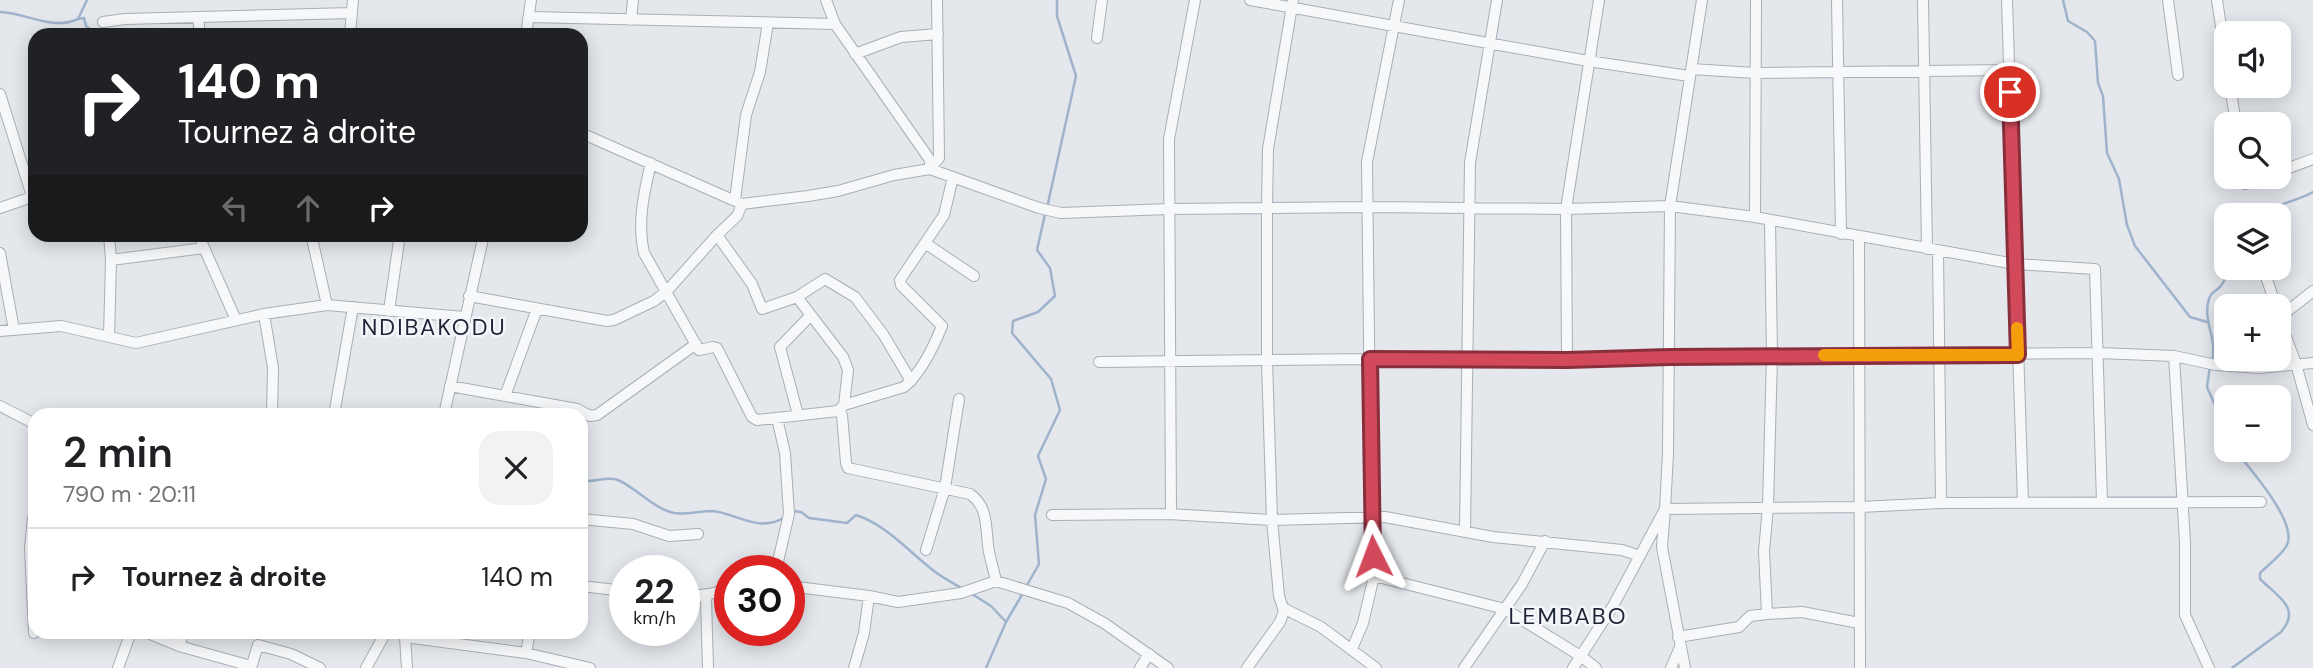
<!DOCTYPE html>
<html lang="fr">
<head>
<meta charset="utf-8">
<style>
	:root { --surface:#fff; --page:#f2f2f2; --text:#202124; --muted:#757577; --line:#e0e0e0 }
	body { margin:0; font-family:"DM Sans",sans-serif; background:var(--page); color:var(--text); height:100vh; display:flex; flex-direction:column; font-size:26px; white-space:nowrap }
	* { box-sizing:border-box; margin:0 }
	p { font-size:23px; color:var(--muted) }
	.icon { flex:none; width:38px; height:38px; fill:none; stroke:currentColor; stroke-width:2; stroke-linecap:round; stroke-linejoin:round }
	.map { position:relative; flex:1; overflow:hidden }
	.side { position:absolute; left:28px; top:408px; width:560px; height:231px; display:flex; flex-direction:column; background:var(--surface); border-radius:21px; box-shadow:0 4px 18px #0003 }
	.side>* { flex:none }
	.hud { position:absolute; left:28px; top:28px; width:560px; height:214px; border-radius:21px; box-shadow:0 4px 18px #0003; background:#202124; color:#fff; overflow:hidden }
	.fabs { position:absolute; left:2214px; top:21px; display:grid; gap:14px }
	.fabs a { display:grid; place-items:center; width:77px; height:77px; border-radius:14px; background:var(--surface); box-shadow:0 4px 18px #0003; font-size:35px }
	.speed { position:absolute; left:609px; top:555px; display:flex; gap:14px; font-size:35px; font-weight:700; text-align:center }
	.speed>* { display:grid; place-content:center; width:91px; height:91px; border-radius:50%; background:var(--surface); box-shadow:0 4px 18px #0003; line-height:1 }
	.speed small { font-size:18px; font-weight:400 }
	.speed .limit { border:10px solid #d22; background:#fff; color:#111 }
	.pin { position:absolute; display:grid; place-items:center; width:60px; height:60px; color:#fff; margin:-30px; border:4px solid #fff; border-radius:50%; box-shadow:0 2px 7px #0007 }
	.me { position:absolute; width:77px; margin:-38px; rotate:357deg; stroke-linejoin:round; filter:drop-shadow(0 0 5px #0008) }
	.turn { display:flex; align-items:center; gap:24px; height:147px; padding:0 35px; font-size:32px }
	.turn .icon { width:91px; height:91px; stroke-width:2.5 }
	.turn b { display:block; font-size:49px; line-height:60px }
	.lanes { display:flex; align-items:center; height:66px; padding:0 35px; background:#0003; justify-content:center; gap:35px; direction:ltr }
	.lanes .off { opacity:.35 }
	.round { display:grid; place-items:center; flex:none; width:74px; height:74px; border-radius:21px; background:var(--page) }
	.head { display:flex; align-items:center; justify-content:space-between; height:119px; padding:0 35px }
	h1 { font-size:42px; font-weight:600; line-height:52px }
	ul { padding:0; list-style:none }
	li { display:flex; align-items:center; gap:21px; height:98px; padding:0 35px; border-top:2px solid var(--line) }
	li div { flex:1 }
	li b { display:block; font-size:26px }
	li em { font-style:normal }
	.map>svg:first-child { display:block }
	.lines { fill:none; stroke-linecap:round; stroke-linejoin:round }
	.stream { stroke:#9fb4cc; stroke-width:2.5 }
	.minor-casing { stroke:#a9aeb7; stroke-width:12 }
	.minor { stroke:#f7f8fa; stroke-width:10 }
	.route-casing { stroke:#882f3b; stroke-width:18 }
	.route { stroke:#d1495b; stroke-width:12 }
	.slow { stroke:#f59e0b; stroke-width:12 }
	.labels { text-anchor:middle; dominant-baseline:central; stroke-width:5; stroke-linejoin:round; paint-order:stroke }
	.quarter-label { font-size:23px; letter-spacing:2px; fill:#1d2536; stroke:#f4f6f9 }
</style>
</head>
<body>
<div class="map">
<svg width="2313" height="668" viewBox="0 0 2313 668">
	<rect width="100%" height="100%" fill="#e4e7ec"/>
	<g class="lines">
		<!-- stream -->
		<path class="stream" d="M2063 0 2068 21 2087 32 2095 41 2098 83 2103 96 2107 153 2119 179 2127 225 2135 246 2190 317 2207 322
			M0 12C27 13 52 31 78 19L87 0
			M79 19 84 18 86 26 97 35
			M1047 208 1076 76 1057 16V0
			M2260 215C2269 206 2298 201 2313 192
			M2212 360C2218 340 2202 320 2209 299 2211 292 2215 292 2220 287 2224 282 2228 274 2231 268
			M2210 366 2207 387 2226 430
			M581 480C594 484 605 475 618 480 635 487 654 509 674 513 686 515 700 511 712 511 734 512 759 534 785 517
			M793 511 801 512 809 518 847 523 856 515C887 525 909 552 934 571 943 578 953 583 963 589
			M1026 587 1039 564 1035 515 1046 479 1038 456 1060 410 1051 379 1012 333 1013 321 1038 312 1055 296 1050 268 1037 250 1045 214
			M972 594 991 606 1006 622
			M986 668 1006 622 1023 593
			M2232 668 2281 632C2302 608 2277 596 2260 579V573C2268 565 2282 555 2287 545 2298 522 2249 468 2235 450"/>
		<defs>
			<path id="minor" d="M826 0 835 24 930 160V169
				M1250 0 1588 61 1689 76
				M1837 0 1841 234
				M1923 0 1927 249
				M2007 0 2023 503
				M2168 0 2178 75
				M2217 0 2226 59
				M529 17 835 24
				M198 18 200 35
				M631 20 633 0
				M103 22 125 19 352 13
				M350 35 353 0
				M526 35 531 0
				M1097 38 1102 0
				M855 54 901 37 938 34
				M1691 69 1755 73 2009 70
				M2230 86 2236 124
				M0 94 32 196
				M581 133 742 204 808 196 838 191 894 175 930 169 1039 208 1061 213 1169 209 1367 207 1566 209 1670 206 1755 217 2015 264 2095 269 2102 502
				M651 163C644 192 637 223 644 253L699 350 713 347 717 348 752 417 757 420 838 411 842 415 846 463 848 468 970 494C990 508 985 531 989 552 991 562 994 571 996 581
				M930 169 939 158 937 0
				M2278 172 2313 159
				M2244 177 2245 184 2265 177
				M735 200 746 115 760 72 768 23
				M0 208 35 196
				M1755 217 1756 0
				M198 234 236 320
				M311 234 327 305
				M717 235 752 284 762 309 797 297 843 357 848 370 844 405
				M1859 236 1860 668
				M925 243 974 276
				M1938 252 1941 503
				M0 253 14 330
				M111 260 204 248
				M2263 268 2276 306
				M469 296 607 321 614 320 654 301 667 291 717 235 737 216 742 204
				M797 297 825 279 855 297 883 334 911 381
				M389 311 400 234
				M264 314 273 368 272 415
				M2278 315 2296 364 2313 425
				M2279 318 2313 291
				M0 331 61 326 136 343 264 314 327 305 464 317
				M109 337 111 260 109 234
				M2174 356 2185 543V615L2209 668
				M1567 360 1566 209 1599 0
				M1099 362 1370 359 1567 360 1669 357 2099 353 2174 356 2216 365 2259 368 2313 363
				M450 386 577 409 590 416 597 415 696 344
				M505 396 537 309
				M0 406 35 424
				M838 411 844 405 904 387C921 373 934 346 942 326L901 285 900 280 944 215 953 177
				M334 415 353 307
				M444 415 484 234
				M798 415 780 347 811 315
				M1171 514 1169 139 1195 0
				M1052 515 1168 514 1272 520 1385 517 1493 537 1622 550 1640 556
				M33 518 30 548 34 633
				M581 519 633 524 669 536 698 534
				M1465 532 1470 163 1497 0
				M926 550 945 488 959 399
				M776 570 789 514 785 453 777 418
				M1374 576 1505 609 1582 657 1596 668
				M581 586 616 590
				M789 586 869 596 898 602 961 593 996 581 1068 603 1104 623 1168 668
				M684 597 709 594
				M1283 608 1321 627 1376 668
				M1767 614 1764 551 1768 507 1772 356 1770 221
				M145 632 179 646 251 666
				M402 633 405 637 407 668
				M405 637 526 653 590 668
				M1678 637 1739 627 1750 616 1767 614 1802 612 1859 623
				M179 646 184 632
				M1352 649 1363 623 1374 576 1371 516 1367 162 1399 0
				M526 653 530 632
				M118 668 131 632
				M251 668 258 645 291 654 320 668
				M366 668 386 632
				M708 668 706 599 709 594 730 589
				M854 668 864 633 869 596
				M1140 668 1149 654
				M1247 668 1280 622 1284 611 1279 596 1272 520 1267 361V208L1268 149 1293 0
				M1464 668 1522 584 1545 541
				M1573 668 1613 606 1665 509 1668 453 1670 206 1702 0
				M1671 668 1680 647
				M1685 668 1662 547 1665 509 1860 507 1941 503 2261 502"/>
		</defs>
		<!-- minor casing -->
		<use href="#minor" class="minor-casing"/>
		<!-- minor -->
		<use href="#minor" class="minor"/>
	</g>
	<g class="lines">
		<defs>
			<path id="route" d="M1373 556 1370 359 1567 360 1670 357 2018 355 2010 92"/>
		</defs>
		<!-- route casing -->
		<use href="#route" class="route-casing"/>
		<!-- route -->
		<use href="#route" class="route"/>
		<!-- slow -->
		<path class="slow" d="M1824 355H2018L2017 328"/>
	</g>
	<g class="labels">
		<!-- quarter labels -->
		<g class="quarter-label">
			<text x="434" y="327">NDIBAKODU</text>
			<text x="1568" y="616">LEMBABO</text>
		</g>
	</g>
</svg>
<div class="fabs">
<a><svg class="icon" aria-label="sound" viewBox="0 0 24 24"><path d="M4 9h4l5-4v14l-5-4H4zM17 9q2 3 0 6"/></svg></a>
<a><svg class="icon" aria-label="search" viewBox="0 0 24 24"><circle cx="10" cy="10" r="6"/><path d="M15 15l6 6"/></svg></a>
<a><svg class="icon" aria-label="layers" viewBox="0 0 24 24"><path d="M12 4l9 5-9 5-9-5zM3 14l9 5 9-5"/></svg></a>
<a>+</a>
<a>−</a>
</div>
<div class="speed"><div>22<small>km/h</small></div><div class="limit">30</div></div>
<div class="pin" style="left:2010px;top:92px;background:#d93025"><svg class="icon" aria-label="arrive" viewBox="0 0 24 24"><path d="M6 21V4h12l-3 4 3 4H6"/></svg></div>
<svg class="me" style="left:1373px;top:556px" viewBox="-20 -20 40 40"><path d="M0-17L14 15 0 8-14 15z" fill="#d1495b" stroke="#fff" stroke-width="4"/></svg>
<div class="hud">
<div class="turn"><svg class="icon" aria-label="right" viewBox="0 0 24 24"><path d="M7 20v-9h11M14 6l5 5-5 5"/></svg><div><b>140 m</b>Tournez à droite</div></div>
<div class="lanes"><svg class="icon off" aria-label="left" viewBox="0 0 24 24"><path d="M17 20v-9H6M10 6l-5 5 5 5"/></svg><svg class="icon off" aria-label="ahead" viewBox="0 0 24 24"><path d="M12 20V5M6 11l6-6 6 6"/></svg><svg class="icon" aria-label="right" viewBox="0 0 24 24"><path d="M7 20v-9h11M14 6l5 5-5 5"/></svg></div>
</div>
<section class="side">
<div class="head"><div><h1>2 min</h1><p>790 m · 20:11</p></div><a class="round"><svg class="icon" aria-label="close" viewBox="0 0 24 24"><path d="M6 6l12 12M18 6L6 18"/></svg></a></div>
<ul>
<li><svg class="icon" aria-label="right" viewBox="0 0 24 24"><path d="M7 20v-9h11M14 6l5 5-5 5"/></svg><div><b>Tournez à droite</b></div><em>140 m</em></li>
</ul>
</section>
</div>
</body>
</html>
